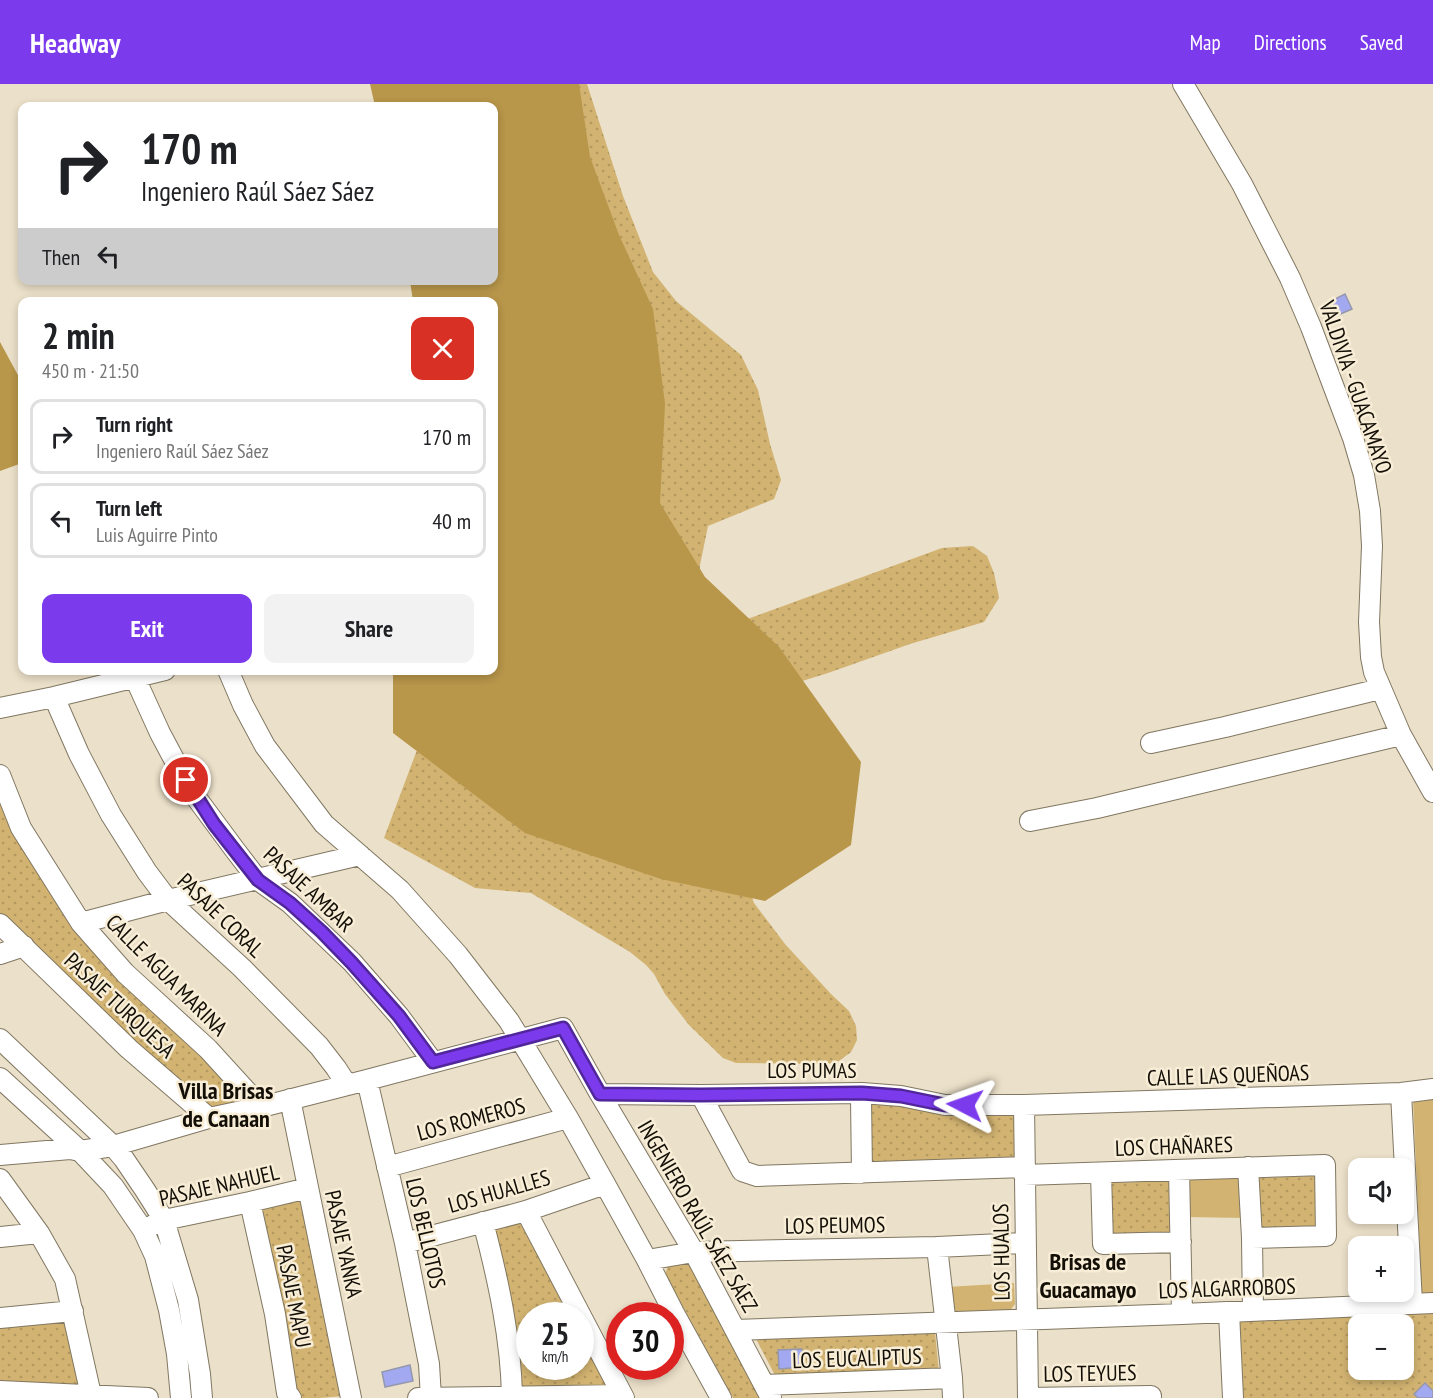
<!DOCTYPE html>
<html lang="en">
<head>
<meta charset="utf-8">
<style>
	:root { --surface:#fff; --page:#f2f2f2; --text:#202124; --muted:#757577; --line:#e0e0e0; --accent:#7c3aed }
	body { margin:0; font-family:"PT Sans Narrow",sans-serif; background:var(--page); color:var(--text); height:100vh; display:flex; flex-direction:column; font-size:22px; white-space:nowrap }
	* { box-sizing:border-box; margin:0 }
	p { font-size:20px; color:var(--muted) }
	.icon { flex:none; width:33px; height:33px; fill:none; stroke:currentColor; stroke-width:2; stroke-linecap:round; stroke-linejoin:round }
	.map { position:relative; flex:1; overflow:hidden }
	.panel { position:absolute; left:18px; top:213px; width:480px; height:378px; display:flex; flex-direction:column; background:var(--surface); border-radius:12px; box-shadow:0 3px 9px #0003 }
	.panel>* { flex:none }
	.hud { position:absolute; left:18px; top:18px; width:480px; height:183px; border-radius:12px; box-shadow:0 3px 9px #0003; background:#fff; color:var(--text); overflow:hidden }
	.fabs { position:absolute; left:1348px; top:1074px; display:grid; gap:12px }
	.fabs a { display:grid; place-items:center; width:66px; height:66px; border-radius:12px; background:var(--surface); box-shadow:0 3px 9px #0003; font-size:30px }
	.speed { position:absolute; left:516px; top:1218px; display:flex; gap:12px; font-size:30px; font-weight:700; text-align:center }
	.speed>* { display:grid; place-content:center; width:78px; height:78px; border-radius:50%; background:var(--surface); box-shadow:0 3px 9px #0003; line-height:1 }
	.speed small { font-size:15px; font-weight:400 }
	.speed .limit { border:9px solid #d22; background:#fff; color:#111 }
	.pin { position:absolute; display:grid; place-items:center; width:51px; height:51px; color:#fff; margin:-26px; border:3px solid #fff; border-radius:50%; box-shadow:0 2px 6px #0007 }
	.me { position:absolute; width:66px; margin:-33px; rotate:274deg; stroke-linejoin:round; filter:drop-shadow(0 0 4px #0008) }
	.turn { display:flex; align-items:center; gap:21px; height:126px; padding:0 24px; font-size:27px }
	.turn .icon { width:78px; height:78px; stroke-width:2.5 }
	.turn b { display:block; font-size:42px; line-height:51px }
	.then { display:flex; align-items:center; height:57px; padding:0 24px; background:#0003; gap:12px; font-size:22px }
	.round { display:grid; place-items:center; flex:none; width:63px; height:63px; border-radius:12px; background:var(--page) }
	.head { display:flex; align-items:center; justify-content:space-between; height:102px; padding:0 24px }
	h1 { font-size:36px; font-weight:800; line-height:45px }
	.primary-button { display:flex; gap:12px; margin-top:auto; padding:12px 24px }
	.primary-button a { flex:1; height:69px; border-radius:12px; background:var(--accent); color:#fff; font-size:24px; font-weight:800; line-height:69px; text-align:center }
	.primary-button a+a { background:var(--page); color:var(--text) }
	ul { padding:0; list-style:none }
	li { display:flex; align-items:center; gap:18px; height:75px; margin:0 12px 9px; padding:0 12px; border:3px solid var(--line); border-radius:12px }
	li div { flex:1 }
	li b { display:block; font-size:22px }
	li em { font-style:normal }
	header { display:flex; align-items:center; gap:36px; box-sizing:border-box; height:84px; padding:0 30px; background:var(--accent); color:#fff }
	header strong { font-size:28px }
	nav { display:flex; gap:33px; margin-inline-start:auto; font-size:21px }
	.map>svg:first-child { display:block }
	.grass { fill:#d2b371 }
	.park { fill:url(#park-dots); fill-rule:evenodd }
	.water { fill:#b8964a }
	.building { fill:#a3a9f1; stroke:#9597ae; stroke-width:1.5 }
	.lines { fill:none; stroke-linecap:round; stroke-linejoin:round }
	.minor-casing { stroke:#817762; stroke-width:22 }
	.minor { stroke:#fff; stroke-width:20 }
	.route-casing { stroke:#51269a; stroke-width:15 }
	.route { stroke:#7c3aed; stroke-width:10 }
	.labels { text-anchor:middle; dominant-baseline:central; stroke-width:5; stroke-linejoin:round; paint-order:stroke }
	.street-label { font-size:22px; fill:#130f07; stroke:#f8edd6 }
	.neighbourhood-label { font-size:24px; font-weight:bold; fill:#130f07; stroke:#f8edd6 }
</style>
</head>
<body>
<header>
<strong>Headway</strong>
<nav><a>Map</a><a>Directions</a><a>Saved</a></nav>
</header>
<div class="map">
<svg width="1433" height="1314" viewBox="0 0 1433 1314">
	<defs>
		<pattern id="park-dots" width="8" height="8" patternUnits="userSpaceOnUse" patternTransform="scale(1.5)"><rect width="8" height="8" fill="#d2b371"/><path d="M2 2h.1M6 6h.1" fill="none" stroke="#b39960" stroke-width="1.8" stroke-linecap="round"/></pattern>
	</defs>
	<rect width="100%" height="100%" fill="#ebe0c9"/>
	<!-- grass -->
	<path class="grass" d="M1433 1012V1214L1422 1215 1413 1014Z
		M1241 1094 1247 1134 1186 1133 1185 1099 1190 1095Z
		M1014 1199 1015 1220 1009 1228 958 1229 950 1223 947 1203Z"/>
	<!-- park -->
	<path class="park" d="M388 0H587L623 112 653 188 676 217 741 271 758 306 770 360 781 396 774 415 708 442 700 481V505L709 549 942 464 973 462 987 472 994 489 999 514 984 538 910 560 828 589 764 609 742 785 754 819 785 860 831 910 849 927 856 942 857 956 851 968 839 977 827 980 736 979 723 974 689 941 665 910 654 890 646 881 630 868 531 809 475 804 384 754 423 650 494 586V22Z
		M0 710 12 742 202 971 241 1012 238 1021 216 1028 133 958 0 832Z
		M872 1017 1009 1026 1015 1034V1075L871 1084 868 1020Z
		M1314 1092 1320 1096 1321 1145 1259 1147 1256 1096 1259 1094Z
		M1167 1097 1174 1101 1176 1145 1170 1154 1108 1151 1111 1099Z
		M302 1111 343 1312 320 1314H295L255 1122Z
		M525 1133 577 1231 530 1232V1282H580L581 1238 612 1298 603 1306 521 1307 491 1143Z
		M693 1178 765 1314H733L665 1190 668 1182Z
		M1433 1224V1314H1241L1238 1240 1245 1231ZM1359 1240H1404V1286H1359Z
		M71 1232 85 1301 0 1304V1238Z
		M935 1248 939 1289 778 1297 756 1255Z"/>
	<!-- water -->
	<path class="water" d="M370 0H579L590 73 619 151 653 225 665 320 660 419 705 493 779 563 861 678 851 761 765 817 661 795 525 749 393 649V587L494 586V218L413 217 410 197 494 196V22H375Z
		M0 258 19 293 22 316V379L0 387Z"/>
	<!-- building -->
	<path class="building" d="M1345 210 1352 225 1331 234 1325 220Z
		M802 1265 803 1283 779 1285 778 1266Z
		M410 1281 413 1297 385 1303 382 1288Z
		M1425 1299 1433 1307V1314H1418L1414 1310Z"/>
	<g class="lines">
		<defs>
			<path id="minor" d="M1183 0 1242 100 1290 194 1311 243 1353 354 1364 391 1370 427 1372 462 1369 538 1371 573 1374 588 1401 651 1433 708
				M228 586 243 621 265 662 324 740 400 806 458 871 509 937 568 1034 605 1100 647 1176 674 1229 721 1314
				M135 594 160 649 177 681 195 712 235 766 258 796 290 819 352 878 399 932 433 978
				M54 613 79 670 111 731 147 788 168 816 242 884 319 962 336 984 347 1001
				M0 624 54 613 165 586
				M1151 659 1225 643 1380 605
				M0 691 21 744 81 839 125 889 208 965 261 1023
				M1030 737 1097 724 1401 651
				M81 839 168 816 360 771
				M0 840 129 965 209 1034
				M0 870 24 862
				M0 955 113 1062 124 1075 145 1106 164 1136 188 1216 200 1290 202 1314
				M0 994 80 1067 113 1102 143 1146 155 1172 169 1226 177 1270 181 1314
				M367 996 405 1159 429 1280 431 1314
				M1401 1009 1412 1219
				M600 1010 701 1011 862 1009 901 1012 945 1021H1024L1401 1009 1433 1005
				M701 1011 742 1087 757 1092 1024 1083
				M290 1015 351 1314
				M1024 1021 1028 1314 1151 1312V1314
				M0 1071 70 1065 80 1067 113 1062 209 1034 261 1023 367 996 563 944 600 1010 694 1168 771 1314
				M387 1083 568 1034
				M1248 1083 1252 1154 1253 1227
				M1179 1086 1182 1230
				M862 1089 861 1015 862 1009
				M1101 1089 1103 1160 1181 1158
				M1024 1091 1325 1081 1326 1152 1252 1154
				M0 1095 39 1149 65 1195 91 1311
				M250 1118 275 1230 287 1309 291 1314
				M526 1127 624 1314
				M483 1138C498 1195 511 1254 512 1313
				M153 1141 164 1136 250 1118 308 1104
				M0 1153 39 1149
				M405 1159 526 1127 605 1100
				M937 1163 952 1294 953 1314
				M647 1176 694 1168 937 1163 1025 1159
				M1229 1228 1233 1314
				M0 1234 73 1227
				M735 1246 1182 1230 1433 1219
				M764 1301 952 1294
				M0 1307 148 1314
				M418 1314 622 1311"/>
		</defs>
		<!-- minor casing -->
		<use href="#minor" class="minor-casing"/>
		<!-- minor -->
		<use href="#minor" class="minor"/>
	</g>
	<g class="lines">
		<defs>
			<path id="route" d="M186 696 214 740 258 796 290 819 322 848 352 879 399 932 433 978 563 944 600 1010 701 1011 862 1009 901 1012 945 1021H965"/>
		</defs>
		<!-- route casing -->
		<use href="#route" class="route-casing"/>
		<!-- route -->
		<use href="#route" class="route"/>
	</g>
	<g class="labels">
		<!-- street labels -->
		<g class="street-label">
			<text transform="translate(1356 303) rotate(71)">VALDIVIA - GUACAMAYO</text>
			<text transform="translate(309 805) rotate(43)">PASAJE AMBAR</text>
			<text transform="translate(221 831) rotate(44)">PASAJE CORAL</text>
			<text transform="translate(167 891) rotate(45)">CALLE AGUA MARINA</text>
			<text transform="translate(120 921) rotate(43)">PASAJE TURQUESA</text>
			<text x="812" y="986">LOS PUMAS</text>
			<text transform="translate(1228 991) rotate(-2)">CALLE LAS QUEÑOAS</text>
			<text transform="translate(471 1035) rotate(-15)">LOS ROMEROS</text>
			<text transform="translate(1174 1062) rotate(-2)">LOS CHAÑARES</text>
			<text transform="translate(219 1101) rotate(-13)">PASAJE NAHUEL</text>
			<text transform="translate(499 1107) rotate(-16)">LOS HUALLES</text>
			<text transform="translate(698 1132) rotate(60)">INGENIERO RAÚL SÁEZ SÁEZ</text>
			<text transform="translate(835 1141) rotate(-1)">LOS PEUMOS</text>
			<text transform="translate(426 1149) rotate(77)">LOS BELLOTOS</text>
			<text transform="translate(344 1160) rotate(78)">PASAJE YANKA</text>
			<text transform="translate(1001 1168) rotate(-91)">LOS HUALOS</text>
			<text transform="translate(1227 1204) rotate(-2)">LOS ALGARROBOS</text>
			<text transform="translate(294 1212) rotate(79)">PASAJE MAPU</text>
			<text transform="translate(857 1274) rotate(-2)">LOS EUCALIPTUS</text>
			<text transform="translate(1090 1289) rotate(-1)">LOS TEYUES</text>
		</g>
		<!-- neighbourhood labels -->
		<g class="neighbourhood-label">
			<text x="226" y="1006">Villa Brisas<tspan x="226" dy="28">de Canaan</tspan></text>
			<text x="1088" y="1177">Brisas de<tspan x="1088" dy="28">Guacamayo</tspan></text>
		</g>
	</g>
</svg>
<div class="fabs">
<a><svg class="icon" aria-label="sound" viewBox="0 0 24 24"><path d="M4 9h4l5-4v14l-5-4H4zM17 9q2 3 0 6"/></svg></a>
<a>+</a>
<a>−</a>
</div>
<div class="speed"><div>25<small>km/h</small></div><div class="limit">30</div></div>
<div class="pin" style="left:186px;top:696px;background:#d93025"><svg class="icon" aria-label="arrive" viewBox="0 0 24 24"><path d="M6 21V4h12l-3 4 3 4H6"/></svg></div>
<svg class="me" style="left:965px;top:1021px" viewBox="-20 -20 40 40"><path d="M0-17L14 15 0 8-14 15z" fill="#7c3aed" stroke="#fff" stroke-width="4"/></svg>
<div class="hud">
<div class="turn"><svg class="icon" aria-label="right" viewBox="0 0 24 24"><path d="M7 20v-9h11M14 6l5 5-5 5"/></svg><div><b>170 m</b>Ingeniero Raúl Sáez Sáez</div></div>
<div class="then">Then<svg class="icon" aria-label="left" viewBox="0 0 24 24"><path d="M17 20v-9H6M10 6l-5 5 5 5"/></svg></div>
</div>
<section class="panel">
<div class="head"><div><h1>2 min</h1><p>450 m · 21:50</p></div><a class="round" style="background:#d93025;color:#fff"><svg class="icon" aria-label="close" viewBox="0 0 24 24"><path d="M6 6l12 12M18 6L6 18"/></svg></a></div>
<ul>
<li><svg class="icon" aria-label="right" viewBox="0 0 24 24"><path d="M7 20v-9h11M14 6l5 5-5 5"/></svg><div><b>Turn right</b><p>Ingeniero Raúl Sáez Sáez</p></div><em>170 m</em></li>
<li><svg class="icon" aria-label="left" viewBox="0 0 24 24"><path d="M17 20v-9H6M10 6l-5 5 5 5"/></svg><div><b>Turn left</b><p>Luis Aguirre Pinto</p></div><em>40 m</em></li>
</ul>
<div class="primary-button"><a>Exit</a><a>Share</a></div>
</section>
</div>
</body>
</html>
